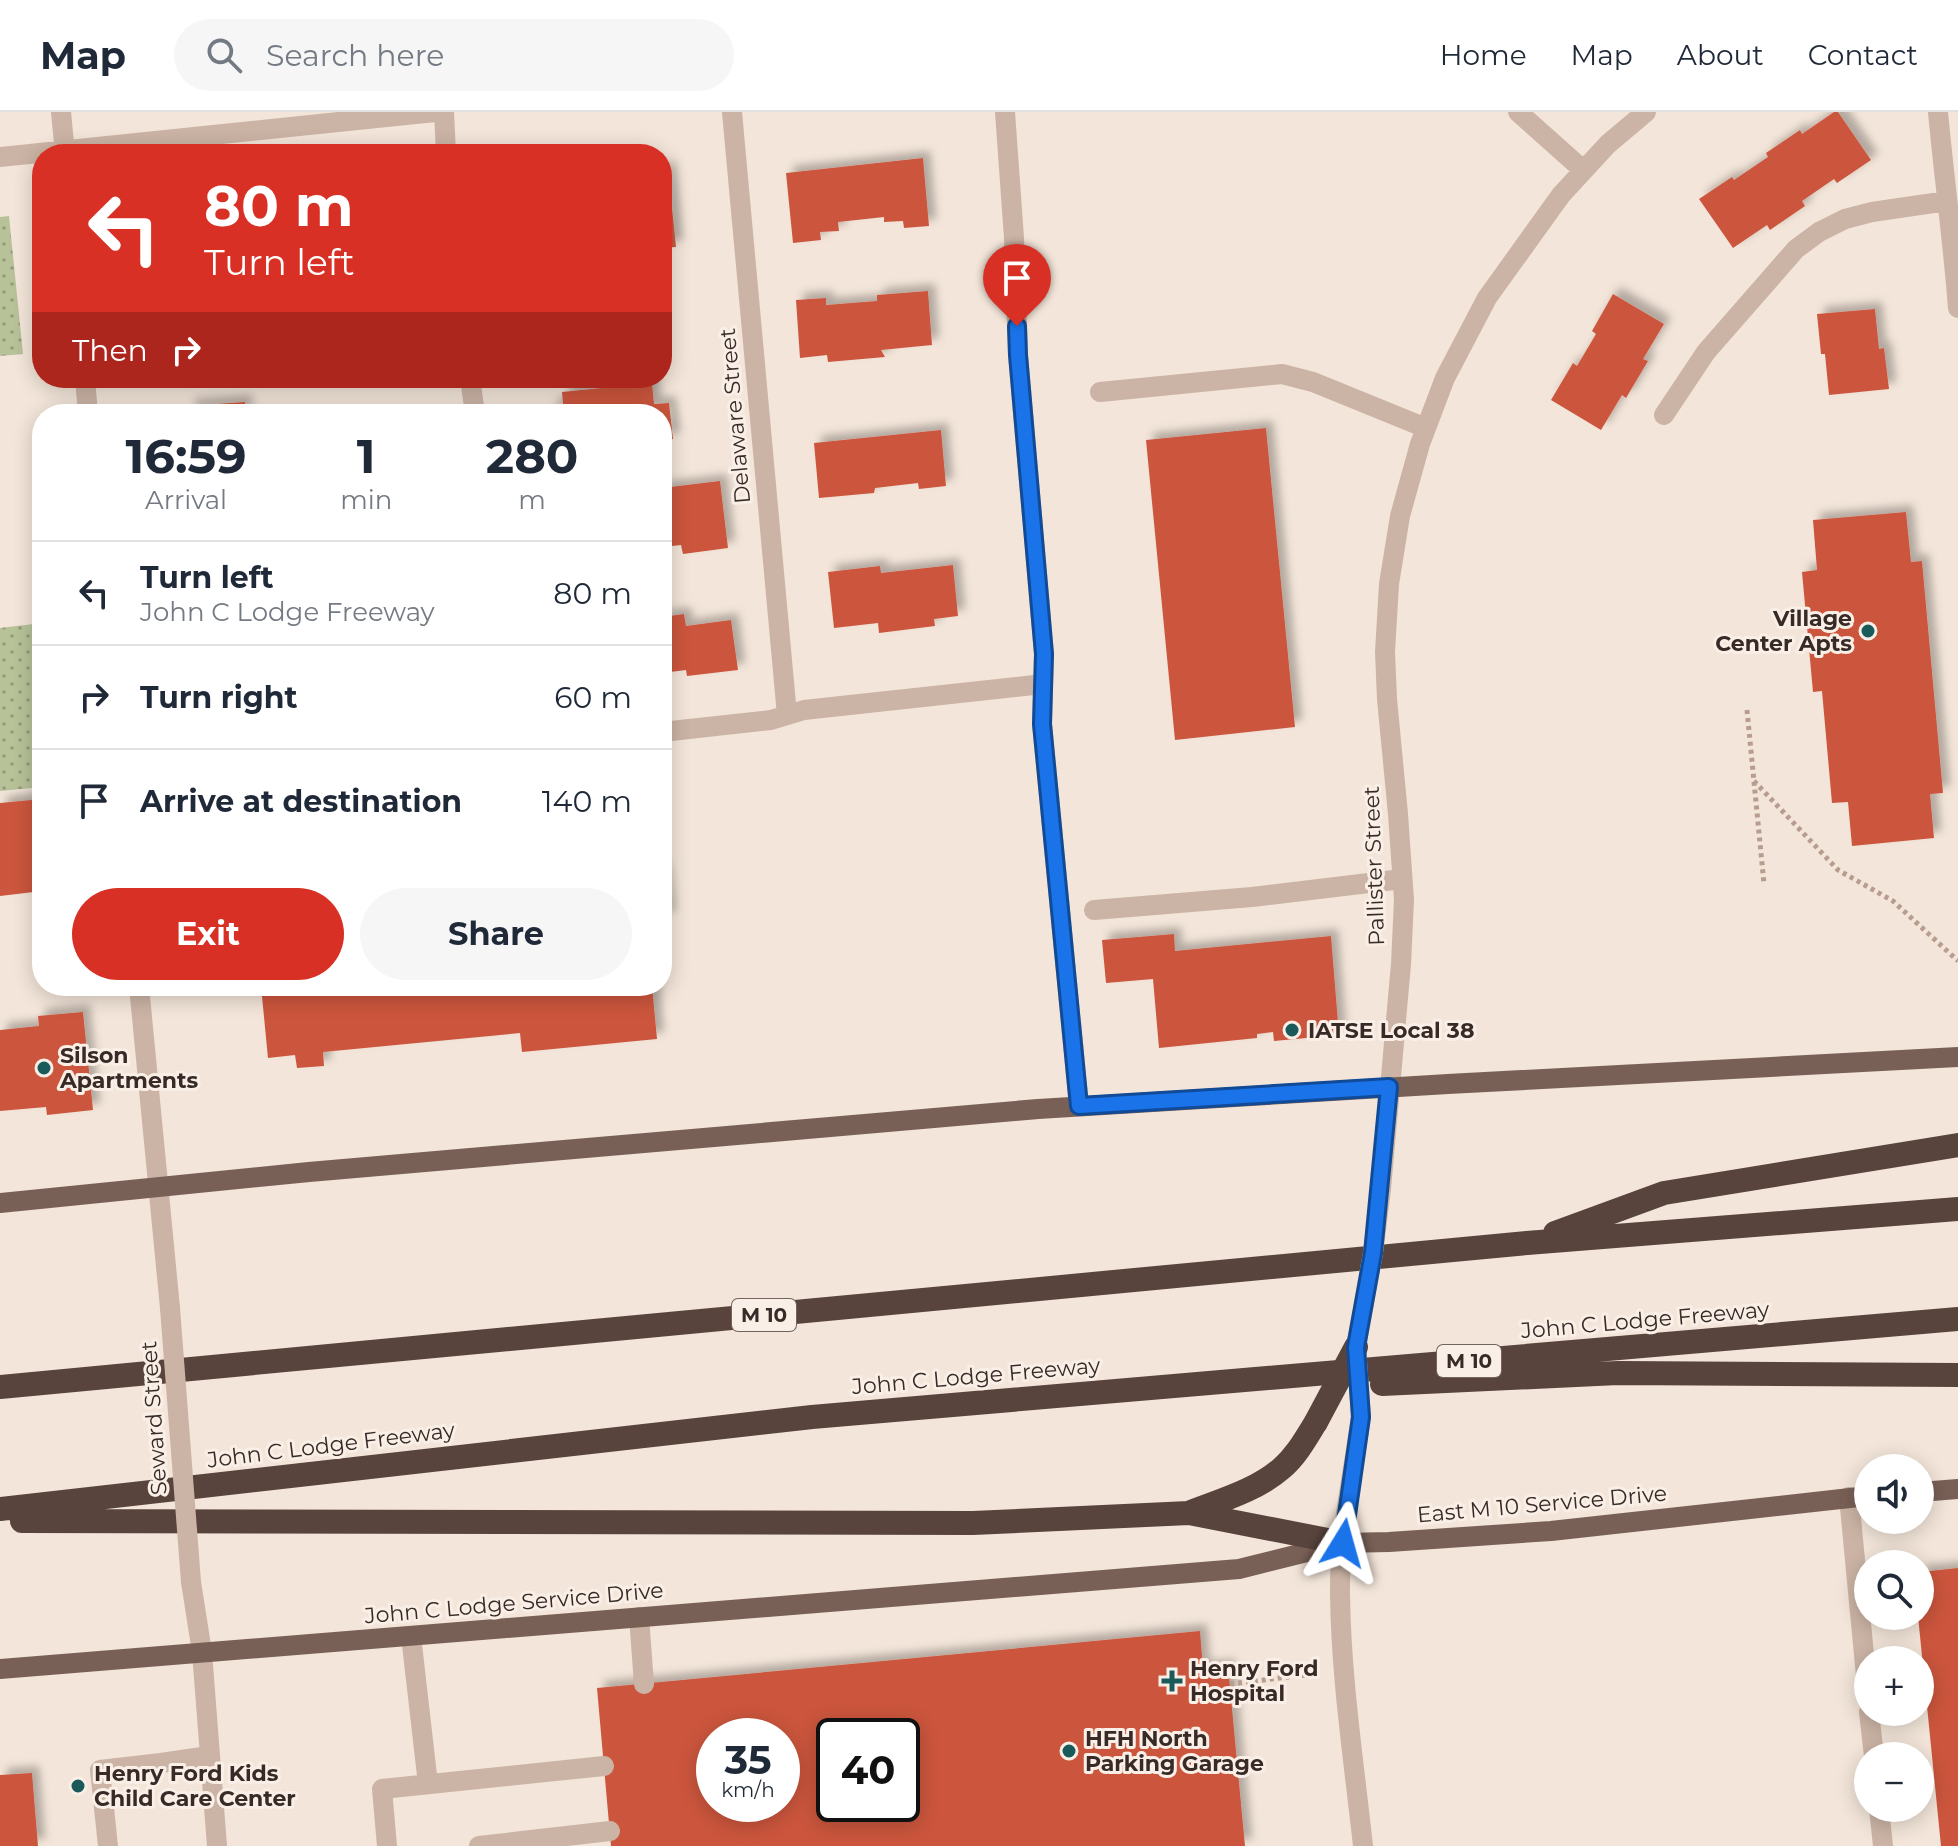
<!DOCTYPE html>
<html lang="en">
<head>
<meta charset="utf-8">
<style>
	:root { --surface:#fff; --page:#f6f6f7; --text:#1f2937; --muted:#747a83; --line:#e0e1e3; --accent:#d93025 }
	body { margin:0; font-family:Montserrat,sans-serif; background:var(--page); color:var(--text); height:100vh; display:flex; flex-direction:column; font-size:30px; white-space:nowrap }
	* { box-sizing:border-box; margin:0 }
	p { font-size:26px; color:var(--muted) }
	.icon { flex:none; width:44px; height:44px; fill:none; stroke:currentColor; stroke-width:2; stroke-linecap:round; stroke-linejoin:round }
	.map { position:relative; flex:1; overflow:hidden }
	.side { position:absolute; left:32px; top:292px; width:640px; height:592px; display:flex; flex-direction:column; background:var(--surface); border-radius:32px; box-shadow:0 4px 20px #0003 }
	.side>* { flex:none }
	.hud { position:absolute; left:32px; top:32px; width:640px; height:244px; border-radius:32px; box-shadow:0 4px 20px #0003; background:#d93025; color:#fff; overflow:hidden }
	.fabs { position:absolute; left:1854px; top:1342px; display:grid; gap:16px }
	.fabs a { display:grid; place-items:center; width:80px; height:80px; border-radius:50%; background:var(--surface); box-shadow:0 4px 20px #0003; font-size:40px }
	.speed { position:absolute; left:696px; top:1606px; display:flex; gap:16px; font-size:40px; font-weight:700; text-align:center }
	.speed>* { display:grid; place-content:center; width:104px; height:104px; border-radius:50%; background:var(--surface); box-shadow:0 4px 20px #0003; line-height:1 }
	.speed small { font-size:20px; font-weight:400 }
	.speed .limit { border:4px solid #111; border-radius:12px; background:#fff; color:#111 }
	.pin { position:absolute; display:grid; place-items:center; width:68px; height:68px; color:#fff; margin:-82px -34px; border-radius:50% 50% 50% 0; rotate:-45deg; box-shadow:0 0 8px #0007 }
	.pin .icon { rotate:45deg }
	.me { position:absolute; width:88px; margin:-44px; rotate:8deg; stroke-linejoin:round; filter:drop-shadow(0 0 6px #0008) }
	.turn { display:flex; align-items:center; gap:28px; height:168px; padding:0 40px; font-size:36px }
	.turn .icon { width:104px; height:104px; stroke-width:2.5 }
	.turn b { display:block; font-size:56px; line-height:68px }
	.then { display:flex; align-items:center; height:76px; padding:0 40px; background:#0003; gap:16px; font-size:30px }
	.eta { display:flex; justify-content:space-evenly; align-items:center; height:136px; text-align:center }
	.eta b { font-size:48px; font-weight:700; line-height:56px }
	.primary-button { display:flex; gap:16px; margin-top:auto; padding:16px 40px }
	.primary-button a { flex:1; height:92px; border-radius:48px; background:var(--accent); color:#fff; font-size:32px; font-weight:700; line-height:92px; text-align:center }
	.primary-button a+a { background:var(--page); color:var(--text) }
	ul { padding:0; list-style:none }
	li { display:flex; align-items:center; gap:24px; height:104px; padding:0 40px; border-top:2px solid var(--line) }
	li div { flex:1 }
	li b { display:block; font-size:30px }
	li em { font-style:normal }
	header { display:flex; align-items:center; gap:48px; box-sizing:border-box; height:112px; padding:0 40px; background:var(--surface); border-bottom:2px solid var(--line) }
	header strong { font-size:38px }
	nav { display:flex; gap:44px; margin-inline-start:auto; font-size:28px }
	.search { width:560px; height:72px; background:var(--page); display:flex; align-items:center; gap:20px; box-sizing:border-box; padding:0 28px; border-radius:44px; color:var(--muted); font-size:30px }
	.map>svg:first-child { display:block }
	.grass { fill:url(#grass-dots) }
	.building { fill:#cc563e; fill-rule:evenodd; filter:url(#shadow) }
	.lines { fill:none; stroke-linecap:round; stroke-linejoin:round }
	.path { stroke:#b79d8f; stroke-width:5; stroke-dasharray:4 4; stroke-linecap:butt }
	.minor { stroke:#cbb4a5; stroke-width:20 }
	.major { stroke:#796057; stroke-width:20 }
	.highway { stroke:#58443d; stroke-width:24 }
	.minor-bridge { stroke:#cbb4a5; stroke-width:20 }
	.highway-bridge { stroke:#58443d; stroke-width:24 }
	.route-casing { stroke:#114b97; stroke-width:20 }
	.route { stroke:#1a73e8; stroke-width:14 }
	.poi-dot { fill:#1a5a5a; stroke:#faefe6; stroke-width:3 }
	.labels { text-anchor:middle; dominant-baseline:central; stroke-width:6; stroke-linejoin:round; paint-order:stroke }
	.shield { fill:#faefe6; stroke:#726560; stroke-width:2 }
	.shield-label { font-size:20px; font-weight:bold; fill:#372a27 }
	.street-label { font-size:22px; fill:#372a27; stroke:#faefe6 }
	.poi-label { font-size:22px; font-weight:bold; fill:#372a27; stroke:#faefe6; text-anchor:start }
</style>
</head>
<body>
<header>
<strong>Map</strong>
<div class="search"><svg class="icon" aria-label="search" viewBox="0 0 24 24"><circle cx="10" cy="10" r="6"/><path d="M15 15l6 6"/></svg>Search here</div>
<nav><a>Home</a><a>Map</a><a>About</a><a>Contact</a></nav>
</header>
<div class="map">
<svg width="1958" height="1734" viewBox="0 0 1958 1734">
	<defs>
		<pattern id="grass-dots" width="8" height="8" patternUnits="userSpaceOnUse" patternTransform="scale(2)"><rect width="8" height="8" fill="#b7c299"/><path d="M2 2h.1M6 6h.1" fill="none" stroke="#969e7d" stroke-width="1.8" stroke-linecap="round"/></pattern>
		<filter id="shadow"><feDropShadow dx="7" dy="-7" stdDeviation="4" flood-color="#0004"/></filter>
	</defs>
	<rect width="100%" height="100%" fill="#f3e5d9"/>
	<!-- grass -->
	<path class="grass" d="M9 104 23 242 0 244V105Z
		M42 511V675L0 679V516Z"/>
	<!-- building -->
	<path class="building" d="M1834 0H1838L1871 48 1837 71 1834 67 1802 89 1805 94 1770 118 1767 113 1733 136 1699 87 1732 65 1734 68 1768 45 1766 41 1800 18 1802 22Z
		M923 46 929 114 904 116 903 109 884 110V105L838 110 839 119 820 120 821 128 793 131 786 61Z
		M668 56 676 135 662 136V57Z
		M928 179 932 233 881 238 885 245 828 250 827 243 800 246 796 188 826 186V193L877 189V183Z
		M1613 182 1664 212 1643 247 1648 249 1626 286 1622 283 1601 318 1551 288 1573 251 1577 254 1596 222 1592 219Z
		M1875 197 1879 237 1884 236 1889 277 1829 283 1825 242H1821L1817 202Z
		M652 271 654 292 669 291 673 327 662 329V302H551L550 294 563 292 562 280Z
		M245 290 246 302H189L188 294Z
		M1266 316 1295 615 1175 628 1146 328Z
		M941 318 946 374 919 377 918 371 875 376 874 381 819 386 814 331Z
		M720 369 728 436 683 442 681 433 662 435V376Z
		M1906 400 1911 450 1922 449 1943 681 1930 682 1934 726 1852 734 1848 690 1832 691 1822 579 1813 580 1802 460 1817 458 1813 408Z
		M953 453 958 504 934 507 935 514 879 521 878 511 834 516 828 460 880 454 881 461Z
		M684 502 686 514 731 508 738 558 687 564 686 558 662 561V505Z
		M42 687V779L0 784V691Z
		M662 757H664L669 806 662 807Z
		M1174 822 1175 839 1331 824 1339 923 1274 929 1273 920 1257 922V926L1159 936 1153 867 1106 871 1102 828Z
		M261 874H652L657 927 522 940 520 921 323 940 324 954 297 956 295 943 268 946Z
		M83 900 93 998 47 1003 46 995 0 999V918L39 914 38 904Z
		M1958 1456V1734H1941L1918 1504H1920V1460Z
		M1200 1519 1203 1556 1228 1554 1245 1734H611L597 1576ZM714 1624H782V1692H714ZM834 1624H902V1692H834Z
		M32 1661 38 1734H0V1663Z"/>
	<g class="lines">
		<!-- path -->
		<path class="path" d="M1747 598 1764 772
			M1754 669 1838 758 1893 789 1958 849
			M1230 1572 1305 1563"/>
		<!-- minor -->
		<path class="minor" d="M61 0 65 42
			M444 0 446 42
			M732 0 787 603
			M1005 0 1014 126 1018 243 1044 542 1042 612 1079 994
			M1518 0 1583 58
			M1938 0C1944 65 1953 130 1958 196
			M0 45 435 0
			M85 266 88 302
			M470 266 475 302
			M1100 280 1282 262 1313 270 1426 316
			M1664 303 1706 240 1796 137 1819 120 1845 107 1872 100 1947 89
			M662 620 771 608 804 598 1043 572
			M1094 798 1252 785 1402 767
			M139 874 170 1196
			M1381 1077 1401 852 1404 788 1398 702 1387 587 1385 540 1389 472 1400 404 1420 332 1445 266 1487 186 1561 83 1608 32 1646 0
			M1361 1305C1353 1362 1339 1425 1340 1482 1341 1566 1354 1651 1363 1734
			M1849 1385 1868 1585
			M191 1470 202 1540 217 1734
			M639 1505 644 1572
			M411 1524 428 1672
			M1869 1600 1874 1644
			M1879 1696 1883 1734
			M108 1734 100 1658 161 1651 209 1644
			M387 1734 382 1677 604 1654
			M479 1734 610 1719"/>
		<!-- major -->
		<path class="major" d="M0 1091 309 1060 1038 997 1448 972 1958 945
			M1920 1380 1958 1377
			M0 1557 1239 1457 1343 1431 1389 1430 1551 1419 1868 1384"/>
		<!-- highway -->
		<path class="highway" d="M1555 1121 1664 1081 1958 1033
			M1382 1272 1618 1261 1958 1263
			M0 1275 1527 1131 1958 1097
			M0 1397 812 1305 1958 1207
			M1191 1400C1222 1388 1257 1378 1282 1356 1297 1343 1306 1326 1316 1310
			M22 1409 973 1411 1189 1401 1343 1431"/>
		<!-- minor-bridge -->
		<path class="minor-bridge" d="M170 1196 191 1470
			M1361 1305 1356 1235 1373 1141 1381 1077"/>
		<!-- highway-bridge -->
		<path class="highway-bridge" d="M1316 1310 1356 1235"/>
	</g>
	<g class="lines">
		<defs>
			<path id="route" d="M1017 214 1018 243 1044 542 1042 612 1079 994 1389 975 1373 1141 1356 1235 1361 1305 1343 1431"/>
		</defs>
		<!-- route casing -->
		<use href="#route" class="route-casing"/>
		<!-- route -->
		<use href="#route" class="route"/>
	</g>
	<!-- markers -->
	<g class="poi-dot">
		<circle cx="1868" cy="519" r="8"/>
		<circle cx="1292" cy="918" r="8"/>
		<circle cx="44" cy="956" r="8"/>
		<path d="M1168 1557h8v8h8v8h-8v8h-8v-8h-8v-8h8z"/>
		<circle cx="1069" cy="1639" r="8"/>
		<circle cx="78" cy="1674" r="8"/>
	</g>
	<g class="labels">
		<!-- shield labels -->
		<g class="shield">
			<rect x="732" y="1187" width="64" height="32" rx="6"/>
			<rect x="1437" y="1233" width="64" height="32" rx="6"/>
		</g>
		<g class="shield-label">
			<text x="764" y="1203">M 10</text>
			<text x="1469" y="1249">M 10</text>
		</g>
		<!-- street labels -->
		<g class="street-label">
			<text transform="translate(735 304) rotate(-95)">Delaware Street</text>
			<text transform="translate(1374 754) rotate(-92)">Pallister Street</text>
			<text transform="translate(1645 1208) rotate(-5)">John C Lodge Freeway</text>
			<text transform="translate(976 1264) rotate(-5)">John C Lodge Freeway</text>
			<text transform="translate(154 1306) rotate(-94)">Seward Street</text>
			<text transform="translate(331 1333) rotate(-7)">John C Lodge Freeway</text>
			<text transform="translate(1542 1392) rotate(-5)">East M 10 Service Drive</text>
			<text transform="translate(514 1491) rotate(-5)">John C Lodge Service Drive</text>
		</g>
		<!-- poi labels -->
		<g class="poi-label">
			<text x="1852" y="506" text-anchor="end">Village<tspan x="1852" dy="25">Center Apts</tspan></text>
			<text x="1308" y="918">IATSE Local 38</text>
			<text x="60" y="943">Silson<tspan x="60" dy="25">Apartments</tspan></text>
			<text x="1190" y="1556">Henry Ford<tspan x="1190" dy="25">Hospital</tspan></text>
			<text x="1085" y="1626">HFH North<tspan x="1085" dy="25">Parking Garage</tspan></text>
			<text x="94" y="1661">Henry Ford Kids<tspan x="94" dy="25">Child Care Center</tspan></text>
		</g>
	</g>
</svg>
<div class="fabs">
<a><svg class="icon" aria-label="sound" viewBox="0 0 24 24"><path d="M4 9h4l5-4v14l-5-4H4zM17 9q2 3 0 6"/></svg></a>
<a><svg class="icon" aria-label="search" viewBox="0 0 24 24"><circle cx="10" cy="10" r="6"/><path d="M15 15l6 6"/></svg></a>
<a>+</a>
<a>−</a>
</div>
<div class="speed"><div>35<small>km/h</small></div><div class="limit">40</div></div>
<div class="pin" style="left:1017px;top:214px;background:#d93025"><svg class="icon" aria-label="arrive" viewBox="0 0 24 24"><path d="M6 21V4h12l-3 4 3 4H6"/></svg></div>
<svg class="me" style="left:1343px;top:1431px" viewBox="-20 -20 40 40"><path d="M0-17L14 15 0 8-14 15z" fill="#1a73e8" stroke="#fff" stroke-width="4"/></svg>
<div class="hud">
<div class="turn"><svg class="icon" aria-label="left" viewBox="0 0 24 24"><path d="M17 20v-9H6M10 6l-5 5 5 5"/></svg><div><b>80 m</b>Turn left</div></div>
<div class="then">Then<svg class="icon" aria-label="right" viewBox="0 0 24 24"><path d="M7 20v-9h11M14 6l5 5-5 5"/></svg></div>
</div>
<section class="side">
<div class="eta">
<div><b>16:59</b><p>Arrival</p></div>
<div><b>1</b><p>min</p></div>
<div><b>280</b><p>m</p></div>
</div>
<ul>
<li><svg class="icon" aria-label="left" viewBox="0 0 24 24"><path d="M17 20v-9H6M10 6l-5 5 5 5"/></svg><div><b>Turn left</b><p>John C Lodge Freeway</p></div><em>80 m</em></li>
<li><svg class="icon" aria-label="right" viewBox="0 0 24 24"><path d="M7 20v-9h11M14 6l5 5-5 5"/></svg><div><b>Turn right</b></div><em>60 m</em></li>
<li><svg class="icon" aria-label="arrive" viewBox="0 0 24 24"><path d="M6 21V4h12l-3 4 3 4H6"/></svg><div><b>Arrive at destination</b></div><em>140 m</em></li>
</ul>
<div class="primary-button"><a>Exit</a><a>Share</a></div>
</section>
</div>
</body>
</html>
